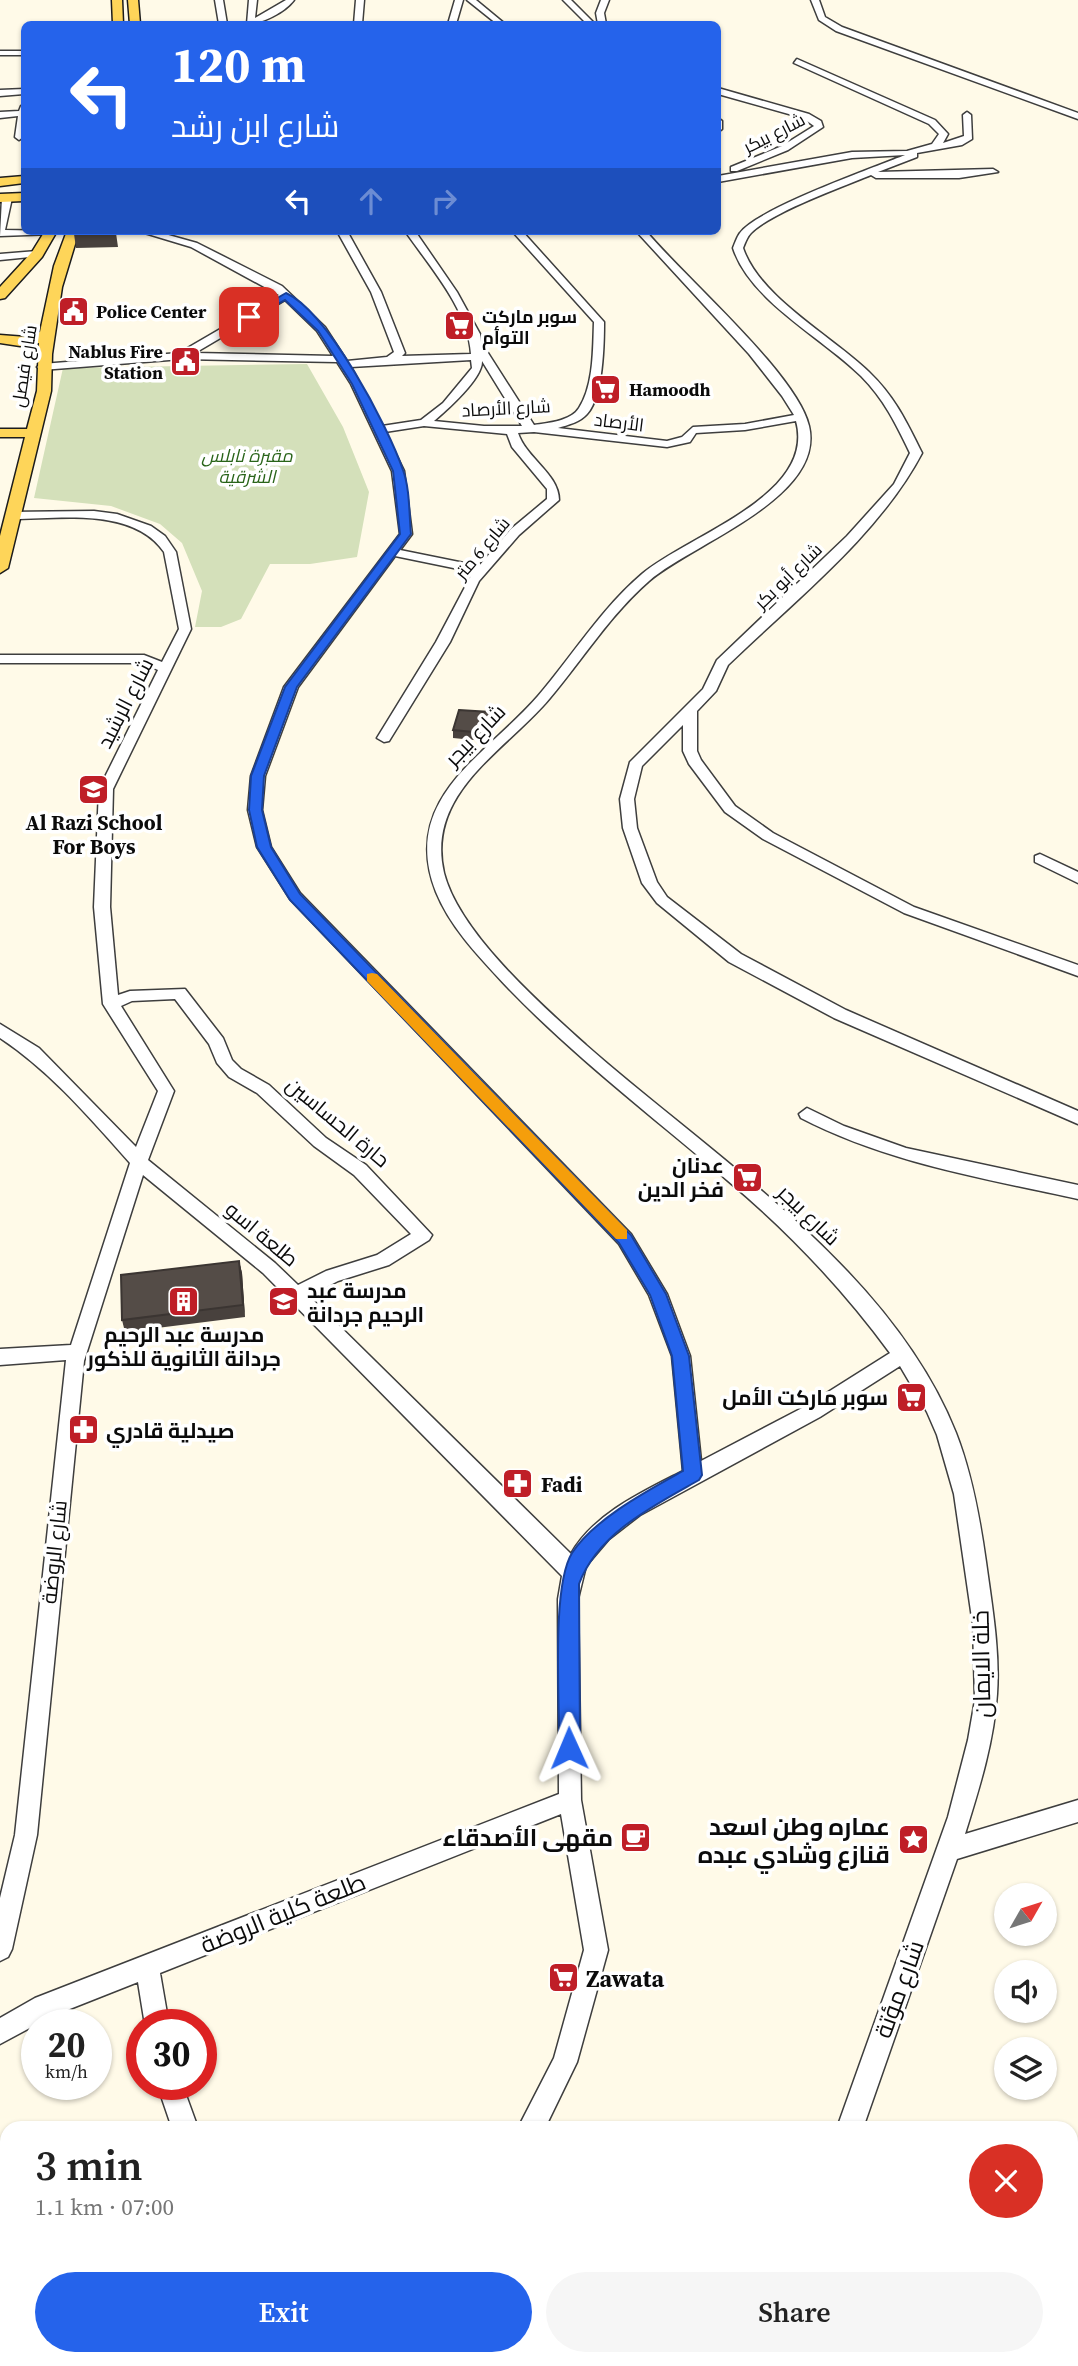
<!DOCTYPE html>
<html lang="en">
<head>
<meta charset="utf-8">
<style>
	:root { --surface:#fff; --page:#f6f6f6; --text:#222; --muted:#767676; --accent:#2563eb }
	body { margin:0; font-family:"Source Serif 4",Cairo,serif; background:var(--page); color:var(--text); height:100vh; display:flex; flex-direction:column; font-size:26px; white-space:nowrap }
	* { box-sizing:border-box; margin:0 }
	p { font-size:23px; color:var(--muted) }
	.icon { flex:none; width:38px; height:38px; fill:none; stroke:currentColor; stroke-width:2; stroke-linecap:round; stroke-linejoin:round }
	.map { position:relative; flex:1; overflow:hidden }
	.panel { position:absolute; left:0px; top:2121px; width:1078px; height:245px; display:flex; flex-direction:column; background:var(--surface); border-radius:21px 21px 0 0; box-shadow:0 2px 5px #0004 }
	.panel>* { flex:none }
	.guide { position:absolute; left:21px; top:21px; width:700px; height:214px; border-radius:10px; box-shadow:0 2px 5px #0004; background:#2563eb; color:#fff; overflow:hidden }
	.needle { width:46px; rotate:51deg }
	.controls { position:absolute; left:994px; top:1883px; display:grid; gap:14px }
	.controls a { display:grid; place-items:center; width:63px; height:63px; border-radius:50%; background:var(--surface); box-shadow:0 2px 5px #0004; font-size:35px }
	.speed { position:absolute; left:21px; top:2009px; display:flex; gap:14px; font-size:35px; font-weight:700; text-align:center }
	.speed>* { display:grid; place-content:center; width:91px; height:91px; border-radius:50%; background:var(--surface); box-shadow:0 2px 5px #0004; line-height:1 }
	.speed small { font-size:18px; font-weight:400 }
	.speed .limit { border:10px solid #d22; background:#fff; color:#111 }
	.pin { position:absolute; display:grid; place-items:center; width:60px; height:60px; color:#fff; margin:-30px; border-radius:14px; box-shadow:0 4px 10px #0006 }
	.me { position:absolute; width:77px; margin:-38px; rotate:359deg; stroke-linejoin:round; filter:drop-shadow(0 0 5px #0008) }
	.turn { display:flex; align-items:center; gap:24px; height:147px; padding:0 35px; font-size:32px }
	.turn .icon { width:91px; height:91px; stroke-width:2.5 }
	.turn b { display:block; font-size:49px; line-height:60px }
	.lanes { display:flex; align-items:center; height:66px; padding:0 35px; background:#0003; justify-content:center; gap:35px; direction:ltr }
	.lanes .off { opacity:.35 }
	.round { display:grid; place-items:center; flex:none; width:74px; height:74px; border-radius:37px; background:var(--page) }
	.summary { display:flex; align-items:center; justify-content:space-between; height:119px; padding:0 35px }
	h1 { font-size:42px; font-weight:600; line-height:52px }
	.action { display:flex; gap:14px; margin-top:auto; padding:14px 35px }
	.action a { flex:1; height:80px; border-radius:42px; background:var(--accent); color:#fff; font-size:28px; font-weight:600; line-height:80px; text-align:center }
	.action a+a { background:var(--page); color:var(--text) }
	.map>svg:first-child { display:block }
	.cemetery { fill:#d4e0ba }
	.lines { fill:none; stroke-linecap:round; stroke-linejoin:round }
	.minor-casing { stroke:#3e3e3e; stroke-width:3 }
	.major-casing { stroke:#1c1c1c; stroke-width:3 }
	.minor { fill:#fff; fill-rule:evenodd }
	.major { fill:#fed559; fill-rule:evenodd }
	.wall { fill:#48413d }
	.shaded-wall { fill:#3b3532 }
	.building { fill:#544c47; stroke:#3b3532; stroke-width:2 }
	.route { fill:#2563eb; stroke:#184099; stroke-width:2 }
	.slow { fill:#f59e0b }
	.labels { text-anchor:middle; dominant-baseline:central; stroke-width:7; stroke-linejoin:round; paint-order:stroke }
	.far-street-label { font-size:18px; fill:#0b0b0b; stroke:#fff }
	.far-poi-label { font-size:18px; font-weight:bold; fill:#0b0b0b; stroke:#fff; text-anchor:start }
	.far-park-label { font-size:18px; font-style:italic; fill:#296419; stroke:#fff }
	.street-label { font-size:21px; fill:#0b0b0b; stroke:#fff }
	.poi-label { font-size:21px; font-weight:bold; fill:#0b0b0b; stroke:#fff; text-anchor:start }
	.near-street-label { font-size:24px; fill:#0b0b0b; stroke:#fff }
	.near-poi-label { font-size:24px; font-weight:bold; fill:#0b0b0b; stroke:#fff; text-anchor:end }
</style>
</head>
<body>
<div class="map">
<svg width="1078" height="2366" viewBox="0 0 1078 2366">
	<rect width="100%" height="100%" fill="#fffae8"/>
	<!-- cemetery -->
	<path class="cemetery" d="M307 364 343 427 369 492 357 557 310 564H270L241 619 221 627H195L202 591 182 543 160 524 111 506 34 498 63 368Z"/>
	<g class="lines">
		<defs>
			<path id="minor" d="M215 0H223L227 24H219Z
				M249 0H257L255 18 286 0H294C285 12 262 24 247 24Z
				M356 0H364L362 24H354Z
				M455 0H463L456 24H448Z
				M467 0H476L505 24H497Z
				M563 0H571L595 24H587Z
				M601 0H609L604 13 606 24H598L596 13Z
				M811 0H819L825 17 842 27 1078 113V119L836 31 819 20Z
				M0 51H24V55H0Z
				M797 59 935 120 948 134 943 143 964 136 963 115 967 112 971 115 972 139 962 145 917 153V157L878 172 993 169 998 172 959 178H876L871 175C842 187 772 212 751 233 747 237 745 243 743 248 760 298 832 336 869 372 895 397 906 421 922 453 879 535 794 601 728 665L716 691 697 711V751L701 760 735 806 773 833 914 907 1078 965V976L904 913 763 839 725 812 689 764 683 751V725L642 766 634 799 637 828 657 882 667 897 741 954 846 1010 1078 1111V1124L834 1018 729 962 657 903 642 883 623 828 620 799 630 762 703 689 717 660 847 536 894 484 910 453C896 424 884 399 861 376 823 338 750 301 733 248 735 243 737 237 740 233 757 209 873 168 905 155L852 158 718 182V176L852 152 907 151 932 144 939 134 929 124 794 63Z
				M718 88 809 114 821 121 823 127 788 150 737 171H731V167L782 146 814 126 803 118 718 94Z
				M24 89V94L0 96V90Z
				M21 106H24L23 137 19 140 15 137 18 116 0 118V112L19 111Z
				M718 118 722 121V129L718 132Z
				M7 195 12 198 5 230 55 231 54 234 0 236 2 198Z
				M138 231H154L197 243 282 286 325 327 347 361 387 357 394 352 371 292 337 231H347L381 292 405 353 402 356 471 354C468 309 430 267 405 231H415L457 292 480 334 481 342 534 425C548 423 571 421 579 408 594 385 593 348 594 322L512 231H522L604 322C604 344 603 397 587 414 580 422 568 425 558 428L667 441 682 437 693 427 745 424 794 415 782 396 749 354 636 231H646C684 277 797 374 809 426 826 498 691 544 649 581 610 615 583 659 550 698 507 750 425 792 444 873 459 932 540 1004 586 1045 713 1157 891 1269 956 1433 972 1474 980 1519 986 1562 992 1606 1000 1651 997 1694 994 1742 979 1789 965 1834L1078 1800V1822L957 1859 863 2128H837L948 1817 968 1740 975 1700 973 1625 954 1494 937 1435 927 1412 900 1366 820 1417 640 1515 609 1539 586 1566 578 1599 581 1800 608 1950 577 2062 545 2128H518L554 2058 584 1950 561 1814 160 1973 169 2025H145L138 1982 52 2016 0 2044V2018L35 1998 559 1794 558 1599 562 1576 263 1273 143 1175 84 1361 37 1835 12 1949 8 1957 0 1961V1898L15 1835 66 1360 0 1365V1349L71 1345 130 1163C90 1118 50 1071 0 1038V1024L39 1048 136 1147 158 1091 103 1004 94 907 99 789 158 670 142 663H0V655H144L162 662 179 629 164 552C133 507 61 519 13 519L9 518V512L94 511 117 514 151 526 165 536 176 552 191 629 113 789 110 907 118 995 130 991 185 989 223 1038 232 1060 241 1069 269 1085 326 1138 366 1165 432 1235 429 1240 389 1265 338 1281 309 1296 571 1554C593 1514 644 1491 683 1471L672 1356 649 1295 619 1244 290 899 257 847 248 810 251 776 284 687 400 534 392 471 351 384 337 362 182 359 42 370 37 367 42 364 179 353 279 295 191 247ZM285 300 317 331 333 356 195 353ZM471 360 472 368 443 403 421 420 382 426 351 367ZM482 361 522 426H484L434 421C447 410 483 378 482 361ZM796 421C817 496 686 536 642 574 601 609 573 655 538 696 487 755 399 798 436 892 451 929 482 960 509 989 577 1059 653 1117 727 1180 788 1231 843 1289 890 1353L806 1406 701 1461 690 1356 667 1294 631 1234 300 893 271 847 262 810 265 776 298 687 395 556 473 572 436 642 377 738 384 742 389 741 450 642 479 581 519 535 559 500C559 474 526 458 518 433L534 432 667 447 690 442 696 433 745 430ZM424 426 507 434 512 447 547 489V499L511 529 479 566 400 550 412 534 404 471 385 432ZM175 999 209 1044 217 1063 229 1077 257 1093 314 1146 354 1175 411 1234 377 1255 326 1271 298 1285 275 1263 148 1160 174 1091 121 1006 132 1001Z
				M37 251 40 252V256L0 260V254Z
				M1040 854 1078 872V883L1035 862V856Z
				M807 1108 844 1126 906 1148 1078 1185V1199C983 1178 888 1163 801 1118L799 1114Z
				M157 2084H182L198 2128H172Z
				M252 2359H280L283 2366H255Z
				M411 2359H439L442 2366H414Z
				M782 2359H810L809 2366H781Z"/>
			<path id="major" d="M112 0H122L123 24H113Z
				M128 0H138L140 24H130Z
				M24 176V183L0 186V178Z
				M24 193V201L0 202V194Z
				M45 231H57L42 257 5 298 0 299V287L32 252Z
				M67 231H79L62 287 52 354 51 391 8 568 0 573V536L25 437H0V429H27L37 391 39 343 20 346 0 343V335L26 337 40 332 54 266Z"/>
		</defs>
		<!-- minor casing -->
		<use href="#minor" class="minor-casing"/>
		<!-- major casing -->
		<use href="#major" class="major-casing"/>
		<!-- minor -->
		<use href="#minor" class="minor"/>
		<!-- major -->
		<use href="#major" class="major"/>
	</g>
	<!-- wall -->
	<path class="wall" d="M116 233 118 247 76 248 74 234Z
		M490 712V720L484 741 453 738V730Z
		M239 1261 242 1273 245 1317 125 1332 122 1320Z"/>
	<!-- shaded-wall -->
	<path class="shaded-wall" d="M490 712V720L484 741V733Z
		M239 1261 242 1273 245 1317 243 1305Z"/>
	<!-- building -->
	<path class="building" d="M75 231H115L116 233 74 234Z
		M459 710 490 712 484 733 453 730Z
		M239 1261 243 1305 122 1320 121 1275Z"/>
	<!-- route -->
	<path class="route" d="M286 293C328 312 388 426 403 470 410 489 409 514 411 534L297 687 264 776 262 810 271 847 300 894 631 1235 666 1294 689 1356 702 1475 699 1480C653 1506 598 1533 579 1584L580 1748 577 1754 569 1757 562 1754 559 1748C560 1703 551 1587 572 1553 594 1519 649 1490 683 1471L672 1356 650 1295 619 1243 290 900 257 847 249 810 251 776 285 687 400 534 393 471 352 384 318 331 285 300 252 319 244 317Z"/>
	<!-- slow -->
	<path class="slow" d="M372 973 377 974 627 1230V1239H616L367 981V974Z"/>
	<!-- icons -->
	<defs>
		<symbol id="civic-square" viewBox="-11 -11 22 22"><rect x="-9" y="-9" width="18" height="18" rx="4" fill="#bf1e27" stroke="#fff"/><path d="M-.6-6.5H3V-4.5H.6V-3L4-1V1h2V6H-6V1h2V-1L-.6-3ZM-1.2 2.5V6h2.4V2.5Z" fill="#fff"/></symbol>
		<symbol id="supermarket-square" viewBox="-11 -11 22 22"><rect x="-9" y="-9" width="18" height="18" rx="4" fill="#bf1e27" stroke="#fff"/><path d="M-6-5.5h2.5l.6 2H6L4.5 2H-2.5L-4.4-4H-6ZM-1.5 3.2a1.3 1.3 0 1 0 .1 0ZM3 3.2a1.3 1.3 0 1 0 .1 0Z" fill="#fff"/></symbol>
		<symbol id="school-square" viewBox="-11 -11 22 22"><rect x="-9" y="-9" width="18" height="18" rx="4" fill="#bf1e27" stroke="#fff"/><path d="M0-5L7-2L0 1L-7-2ZM-4 1L0 2.5L4 1V4Q0 6-4 4Z" fill="#fff"/></symbol>
		<symbol id="building-square" viewBox="-11 -11 22 22"><rect x="-9" y="-9" width="18" height="18" rx="4" fill="#bf1e27" stroke="#fff"/><path d="M-4-6H4V6H1V3H-1V6H-4ZM-2.5-4.3h1.7v1.8h-1.7ZM.8-4.3h1.7v1.8H.8ZM-2.5-1h1.7V.8h-1.7ZM.8-1h1.7V.8H.8Z" fill="#fff"/></symbol>
		<symbol id="pharmacy-square" viewBox="-11 -11 22 22"><rect x="-9" y="-9" width="18" height="18" rx="4" fill="#bf1e27" stroke="#fff"/><path d="M-2-6h4v4h4v4h-4v4h-4v-4h-4v-4h4Z" fill="#fff"/></symbol>
		<symbol id="cafe-square" viewBox="-11 -11 22 22"><rect x="-9" y="-9" width="18" height="18" rx="4" fill="#bf1e27" stroke="#fff"/><path d="M-5.5-4.5H6V0H3Q3 3.5 0 3.5H-2.5Q-5.5 3.5-5.5 0ZM3-3.2v2h1.7v-2ZM-6 4.5H4V6H-6Z" fill="#fff"/></symbol>
		<symbol id="sight-square" viewBox="-11 -11 22 22"><rect x="-9" y="-9" width="18" height="18" rx="4" fill="#bf1e27" stroke="#fff"/><path d="M0-6L1.8-2.2L6-1.7L2.9 1.2L3.7 5.4L0 3.3L-3.7 5.4L-2.9 1.2L-6-1.7L-1.8-2.2Z" fill="#fff"/></symbol>
	</defs>
	<g fill-rule="evenodd">
		<use href="#civic-square" x="56" y="294" width="35" height="35"/>
		<use href="#supermarket-square" x="442" y="308" width="35" height="35"/>
		<use href="#civic-square" x="168" y="344" width="35" height="35"/>
		<use href="#supermarket-square" x="588" y="372" width="35" height="35"/>
		<use href="#school-square" x="76" y="772" width="35" height="35"/>
		<use href="#supermarket-square" x="730" y="1160" width="35" height="35"/>
		<use href="#building-square" x="166" y="1284" width="35" height="35"/>
		<use href="#school-square" x="266" y="1284" width="35" height="35"/>
		<use href="#supermarket-square" x="894" y="1380" width="35" height="35"/>
		<use href="#pharmacy-square" x="66" y="1412" width="35" height="35"/>
		<use href="#pharmacy-square" x="500" y="1466" width="35" height="35"/>
		<use href="#cafe-square" x="618" y="1820" width="35" height="35"/>
		<use href="#sight-square" x="896" y="1822" width="35" height="35"/>
		<use href="#supermarket-square" x="546" y="1960" width="35" height="35"/>
	</g>
	<g class="labels">
		<!-- far-street labels -->
		<g class="far-street-label">
			<text transform="translate(774 133) rotate(-27)">شارع بيكر</text>
			<text transform="translate(24 366) rotate(-81)">شارع فيصل</text>
			<text transform="translate(506 408) rotate(-3)">شارع الأرصاد</text>
			<text transform="translate(619 422) rotate(7)">الأرصاد</text>
			<text transform="translate(482 548) rotate(-50)">شارع 6 متر</text>
			<text transform="translate(788 576) rotate(-44)">شارع أبو بكر</text>
		</g>
		<!-- far-poi labels -->
		<g class="far-poi-label">
			<text x="96" y="311">Police Center</text>
			<text x="482" y="316">سوبر ماركت<tspan x="482" dy="21">التوأم</tspan></text>
			<text x="163" y="351" text-anchor="end">Nablus Fire<tspan x="163" dy="21">Station</tspan></text>
			<text x="629" y="389">Hamoodh</text>
		</g>
		<!-- far-park labels -->
		<g class="far-park-label">
			<text x="247" y="455">مقبرة نابلس<tspan x="247" dy="21">الشرقية</tspan></text>
		</g>
		<!-- street labels -->
		<g class="street-label">
			<text transform="translate(125 703) rotate(-63)">شارع الرشيد</text>
			<text transform="translate(475 735) rotate(-46)">شارع بيجر</text>
			<text transform="translate(338 1122) rotate(40)">حارة الحساسين</text>
			<text transform="translate(809 1215) rotate(44)">شارع بيجر</text>
			<text transform="translate(262 1234) rotate(40)">طلعة اسو</text>
			<text transform="translate(54 1552) rotate(-84)">شارع الروضة</text>
		</g>
		<!-- poi labels -->
		<g class="poi-label">
			<text x="94" y="822" text-anchor="middle">Al Razi School<tspan x="94" dy="24">For Boys</tspan></text>
			<text x="724" y="1165" text-anchor="end">عدنان<tspan x="724" dy="24">فخر الدين</tspan></text>
			<text x="307" y="1290">مدرسة عبد<tspan x="307" dy="24">الرحيم جردانة</tspan></text>
			<text x="184" y="1334" text-anchor="middle">مدرسة عبد الرحيم<tspan x="184" dy="24">جردانة الثانوية للذكور</tspan></text>
			<text x="888" y="1397" text-anchor="end">سوبر ماركت الأمل</text>
			<text x="106" y="1430">صيدلية قادري</text>
			<text x="541" y="1484">Fadi</text>
		</g>
		<!-- near-street labels -->
		<g class="near-street-label">
			<text transform="translate(981 1664) rotate(-91)">خلة الايمان</text>
			<text transform="translate(283 1913) rotate(-22)">طلعة كلية الروضة</text>
			<text transform="translate(899 1989) rotate(-70)">شارع مؤتة</text>
		</g>
		<!-- near-poi labels -->
		<g class="near-poi-label">
			<text x="890" y="1826">عماره وطن اسعد<tspan x="890" dy="28">قنازع وشادي عبده</tspan></text>
			<text x="613" y="1837">مقهى الأصدقاء</text>
			<text x="586" y="1978" text-anchor="start">Zawata</text>
		</g>
	</g>
</svg>
<div class="controls">
<a><svg class="needle" viewBox="-14 -14 28 28"><path d="M0-13l5 13h-10z" fill="#e53935"/><path d="M0 13l5-13h-10z" fill="#767676"/></svg></a>
<a><svg class="icon" aria-label="sound" viewBox="0 0 24 24"><path d="M4 9h4l5-4v14l-5-4H4zM17 9q2 3 0 6"/></svg></a>
<a><svg class="icon" aria-label="layers" viewBox="0 0 24 24"><path d="M12 4l9 5-9 5-9-5zM3 14l9 5 9-5"/></svg></a>
</div>
<div class="speed"><div>20<small>km/h</small></div><div class="limit">30</div></div>
<div class="pin" style="left:249px;top:317px;background:#d93025"><svg class="icon" aria-label="arrive" viewBox="0 0 24 24"><path d="M6 21V4h12l-3 4 3 4H6"/></svg></div>
<svg class="me" style="left:569px;top:1748px" viewBox="-20 -20 40 40"><path d="M0-17L14 15 0 8-14 15z" fill="#2563eb" stroke="#fff" stroke-width="4"/></svg>
<div class="guide">
<div class="turn"><svg class="icon" aria-label="left" viewBox="0 0 24 24"><path d="M17 20v-9H6M10 6l-5 5 5 5"/></svg><div><b>120 m</b>شارع ابن رشد</div></div>
<div class="lanes"><svg class="icon" aria-label="left" viewBox="0 0 24 24"><path d="M17 20v-9H6M10 6l-5 5 5 5"/></svg><svg class="icon off" aria-label="ahead" viewBox="0 0 24 24"><path d="M12 20V5M6 11l6-6 6 6"/></svg><svg class="icon off" aria-label="right" viewBox="0 0 24 24"><path d="M7 20v-9h11M14 6l5 5-5 5"/></svg></div>
</div>
<section class="panel">
<div class="summary"><div><h1>3 min</h1><p>1.1 km · 07:00</p></div><a class="round" style="background:#d93025;color:#fff"><svg class="icon" aria-label="close" viewBox="0 0 24 24"><path d="M6 6l12 12M18 6L6 18"/></svg></a></div>
<div class="action"><a>Exit</a><a>Share</a></div>
</section>
</div>
</body>
</html>
